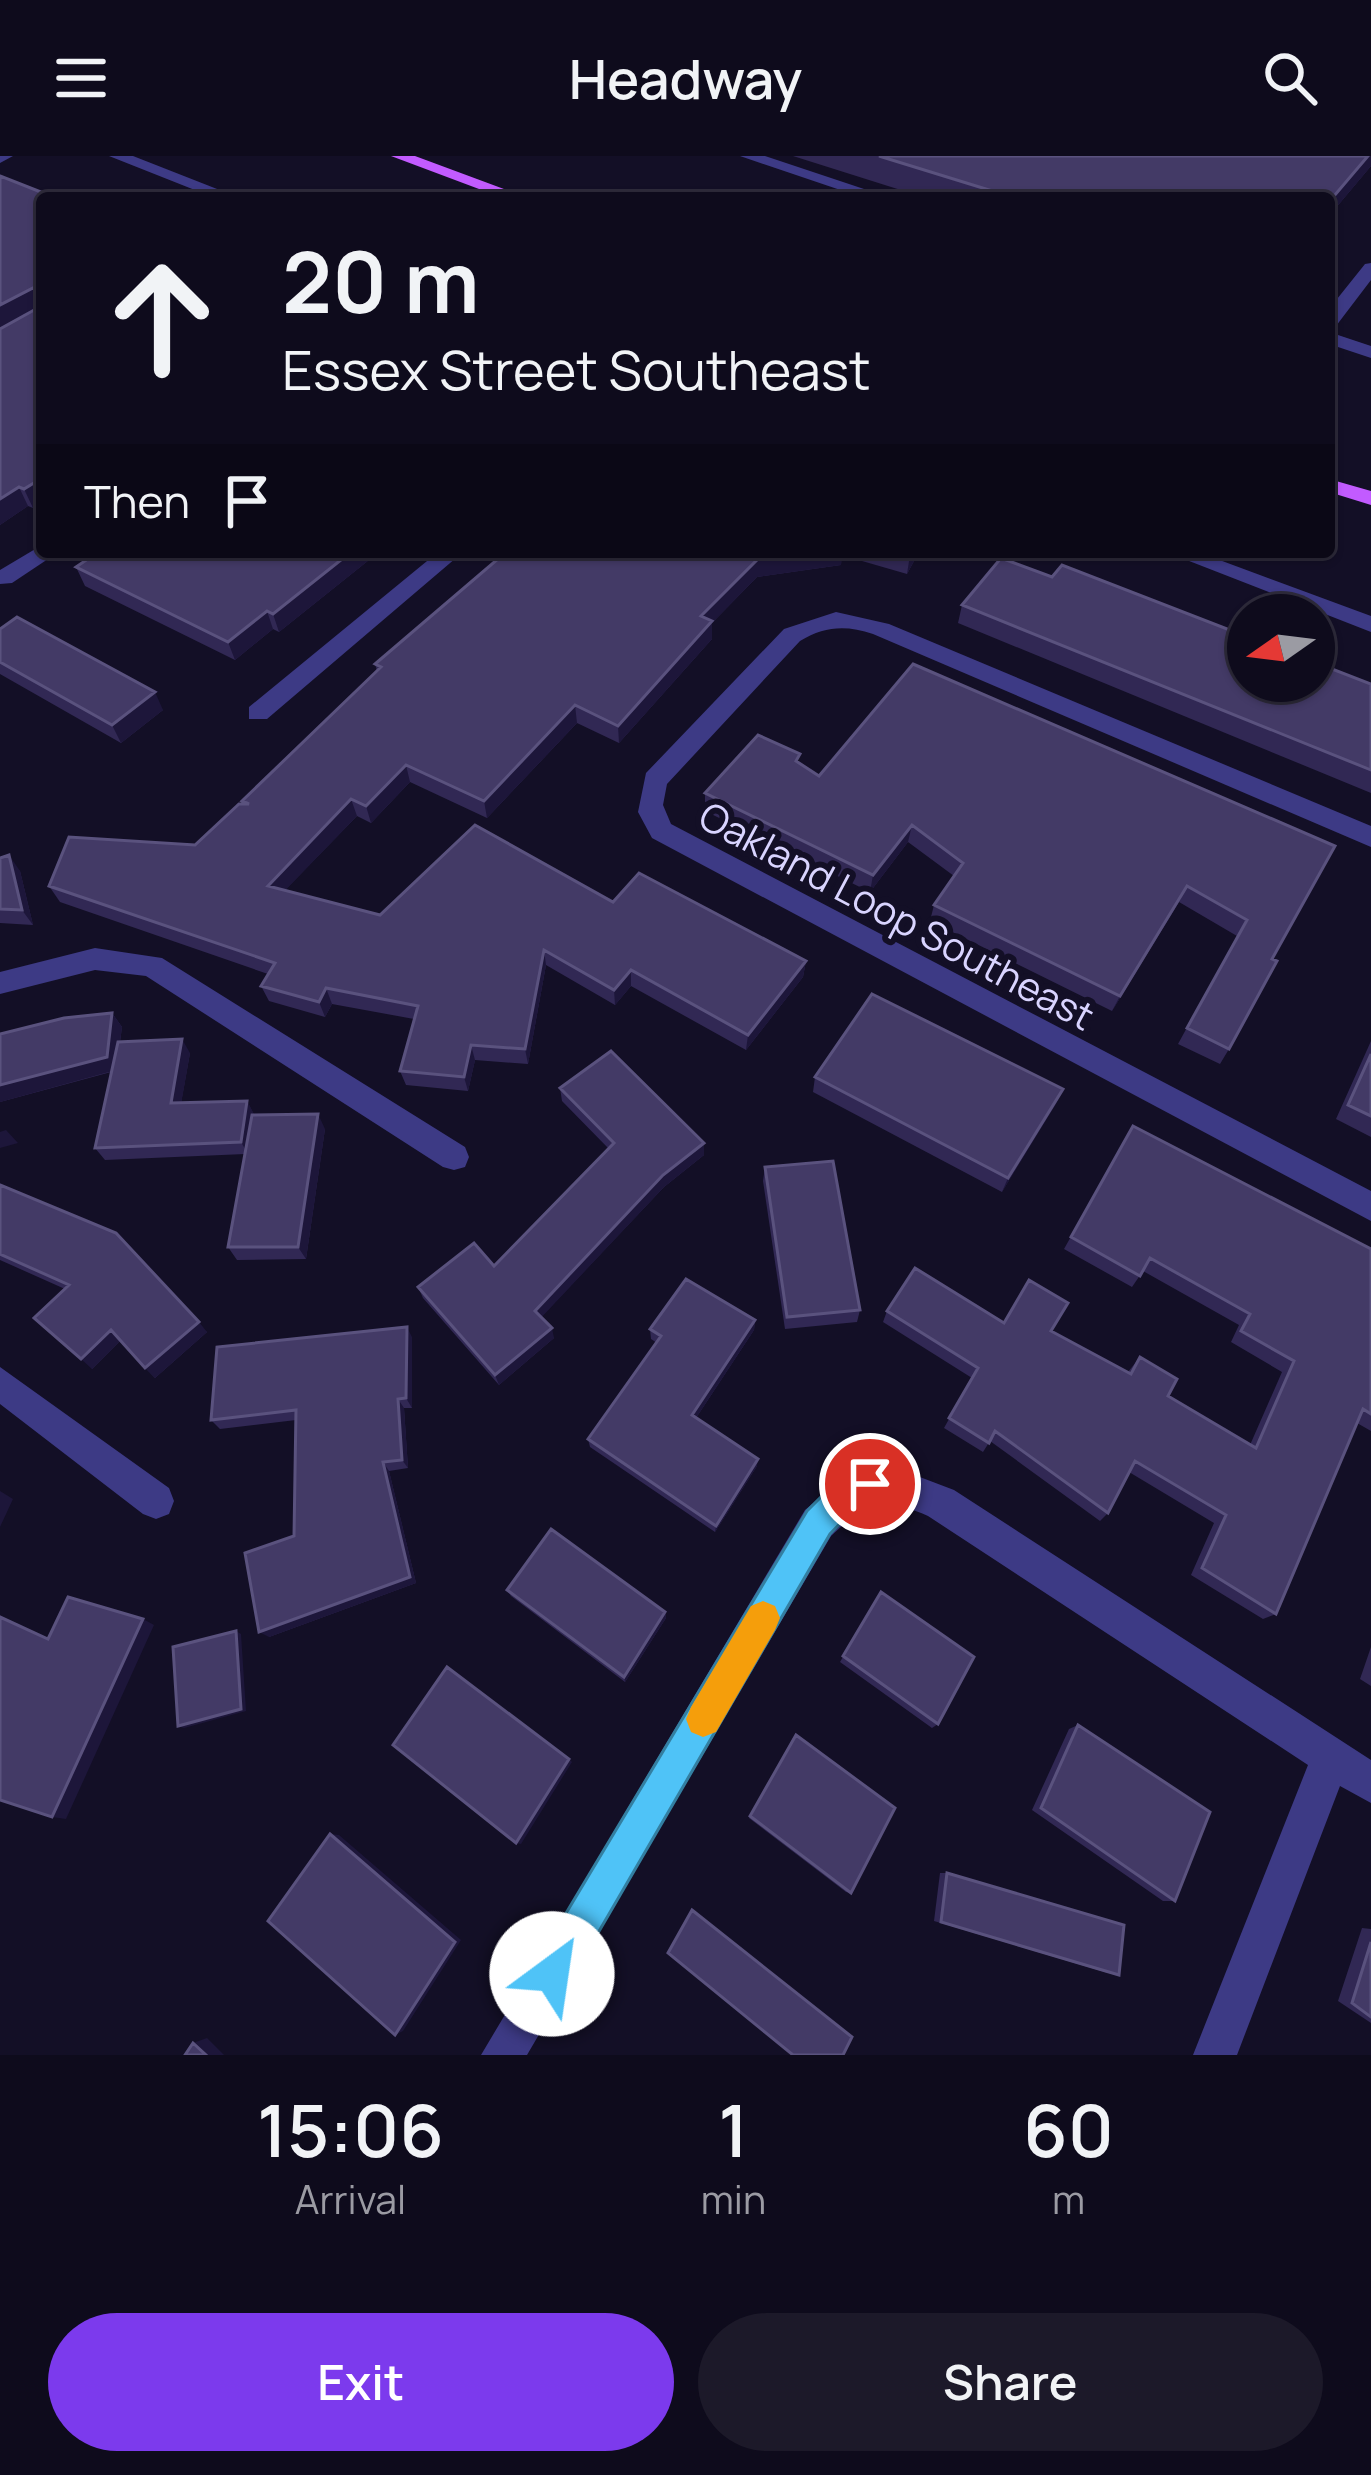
<!DOCTYPE html>
<html lang="en">
<head>
<meta charset="utf-8">
<style>
	:root { --surface:#0e0b1c; --page:#1c1929; --text:#f1f3f6; --muted:#9b9ba3; --line:#2e2b3b; --accent:#7c3aed }
	body { margin:0; font-family:Manrope,sans-serif; background:var(--page); color:var(--text); height:100vh; display:flex; flex-direction:column; font-size:45px; white-space:nowrap }
	* { box-sizing:border-box; margin:0 }
	p { font-size:39px; color:var(--muted) }
	.icon { flex:none; width:66px; height:66px; fill:none; stroke:currentColor; stroke-width:2; stroke-linecap:round; stroke-linejoin:round }
	.map { position:relative; height:1899px; overflow:hidden }
	.sheet { display:flex; flex-direction:column; background:var(--surface); flex:1 }
	.sheet>* { flex:none }
	.hud { position:absolute; left:36px; top:36px; width:1299px; height:366px; border-radius:12px; box-shadow:0 3px 9px #0004,0 0 0 3px var(--line); background:#0e0b1c; color:var(--text); overflow:hidden }
	.needle { width:78px; rotate:256deg }
	.controls { position:absolute; left:1227px; top:438px; display:grid; gap:24px }
	.controls a { display:grid; place-items:center; width:108px; height:108px; border-radius:50%; background:var(--surface); box-shadow:0 3px 9px #0004,0 0 0 3px var(--line); font-size:60px }
	.pin { position:absolute; display:grid; place-items:center; width:102px; height:102px; color:#fff; margin:-51px; border:6px solid #fff; border-radius:50%; box-shadow:0 3px 12px #0007 }
	.me { position:absolute; width:132px; margin:-66px; rotate:31deg; stroke-linejoin:round; filter:drop-shadow(0 0 9px #0008) }
	.turn { display:flex; align-items:center; gap:42px; height:252px; padding:0 48px; font-size:54px }
	.turn .icon { width:156px; height:156px; stroke-width:2.5 }
	.turn b { display:block; font-size:84px; line-height:102px }
	.then { display:flex; align-items:center; height:114px; padding:0 48px; background:#0003; gap:24px; font-size:45px }
	.eta { display:flex; justify-content:space-evenly; align-items:center; height:204px; text-align:center }
	.eta b { font-size:72px; font-weight:600; line-height:84px }
	.action { display:flex; gap:24px; margin-top:auto; padding:24px 48px }
	.action a { flex:1; height:138px; border-radius:72px; background:var(--accent); color:#fff; font-size:48px; font-weight:600; line-height:138px; text-align:center }
	.action a+a { background:var(--page); color:var(--text) }
	header { display:flex; justify-content:space-between; align-items:center; height:156px; padding:0 48px; background:var(--surface); font-size:54px; font-weight:600 }
	.map>svg:first-child { display:block }
	.lines { fill:none; stroke-linecap:round; stroke-linejoin:round }
	.minor { fill:#3d3a85; fill-rule:evenodd }
	.major { fill:#c25bff; fill-rule:evenodd }
	.wall { fill:#312854 }
	.shaded-wall { fill:#1d163a }
	.building { fill:#433a66; stroke:#5a527e; stroke-width:3 }
	.route { fill:#4fc3f7; stroke:#337fa1; stroke-width:3 }
	.slow { fill:#f59e0b }
	.labels { text-anchor:middle; dominant-baseline:central; stroke-width:12; stroke-linejoin:round; paint-order:stroke }
	.street-label { font-size:39px; fill:#d9d4ff; stroke:#130f26 }
</style>
</head>
<body>
<header><svg class="icon" aria-label="menu" viewBox="0 0 24 24"><path d="M4 6h16M4 12h16M4 18h16"/></svg>Headway<svg class="icon" aria-label="search" viewBox="0 0 24 24"><circle cx="10" cy="10" r="6"/><path d="M15 15l6 6"/></svg></header>
<div class="map">
<svg width="1371" height="1899" viewBox="0 0 1371 1899">
	<rect width="100%" height="100%" fill="#130f26"/>
	<g class="lines">
		<!-- minor -->
		<path class="minor" d="M0 0H13L0 7Z
			M109 0H133L240 42H215Z
			M740 0H765L891 42H864Z
			M1371 107V124L1336 170 1329 172V153L1365 108Z
			M1329 176 1371 190V202L1329 188Z
			M42 389V396H54L51 401 12 427 0 428V414Z
			M438 396H463L267 563H249V551Z
			M1166 396H1198L1371 460V476Z
			M836 456 889 468 1371 670V691L873 478C846 469 825 470 800 485L667 628 663 649 671 668 1371 1035V1065L652 682 638 656 646 617 784 473Z
			M95 792 162 802 465 991 469 1001 465 1011 454 1014 443 1011 146 820 95 814 0 838V816Z
			M0 1211 169 1332 174 1345 169 1358 156 1363 143 1358 0 1248Z
			M875 1312 904 1315 954 1334 1371 1604V1647L1340 1630 1237 1899H1193L1308 1609 928 1360C886 1341 863 1349 831 1380L527 1899H481L805 1354 836 1328Z"/>
		<!-- major -->
		<path class="major" d="M391 0H415L528 42H503Z
			M1329 323 1371 335V349L1329 336Z"/>
	</g>
	<!-- wall -->
	<path class="wall" d="M793 0H1371V10L1329 60V42H926Z
		M0 173 33 352 28 350 0 369Z
		M379 396 279 476 273 473 235 504 85 430 76 411Z
		M506 396H842L841 409 757 421 712 467V483L619 587 577 567 487 662 410 626 371 667 357 660 285 734 380 759 613 746 806 805 803 821 746 894 631 830 615 849 546 809 528 908 475 904 468 935 406 929 400 915 414 863 332 848 325 861 269 845 261 830 268 818 60 746 49 730 195 689 244 648 242 645 377 515 375 508Z
		M863 396H919L907 418 862 405Z
		M1052 421 1371 528V637L958 467 962 449Z
		M0 473 163 554 121 587 0 518Z
		M799 607 819 620 1335 690 1272 803 1229 893 1220 908 1178 888 1237 780 1179 746 1112 855 930 765 934 749 954 720 908 686 870 736 705 655V637Z
		M0 702 20 715 33 769 0 767Z
		M112 857 122 871 120 886 190 897 181 947 247 945 254 959 325 973 306 1103 237 1104 228 1091 245 998 105 1004 95 992 111 916 0 946V878Z
		M1371 885V981L1336 963Z
		M815 921 1063 933 1002 1036 813 936Z
		M560 932 704 987V999L664 1031 541 1161 554 1182 499 1229 423 1142 418 1131 494 1110 609 993 562 945Z
		M1133 970 1371 1093V1275L1357 1267 1276 1458 1263 1463 1191 1419 1214 1367 1129 1316 1108 1357 1100 1365 990 1285 983 1296 944 1272 972 1222 883 1166 887 1155 1004 1167 1051 1175 1128 1216 1140 1201 1168 1240 1250 1289 1282 1216 1231 1186 1239 1169 1143 1115 1132 1131 1064 1093Z
		M765 1011 860 1154 857 1166 785 1173 763 1025Z
		M0 1029 207 1176 155 1222 120 1185 92 1213 65 1133 0 1104Z
		M755 1164 754 1174 696 1262 757 1310 715 1376 590 1291 588 1283 657 1187 651 1183 650 1173Z
		M412 1181V1252H404L408 1312 389 1315 416 1427 269 1481 294 1380 296 1264 220 1273 211 1264Z
		M507 1434 665 1456 666 1462 625 1526 511 1440Z
		M881 1436 938 1568 932 1572 840 1506Z
		M1371 1491V1530L1360 1523Z
		M1078 1569 1175 1745H1163L1032 1654 1069 1573Z
		M793 1582 851 1737 846 1736 749 1662Z
		M940 1717H947L1108 1817 934 1765Z
		M1362 1772 1371 1773V1867L1338 1845Z"/>
	<!-- shaded-wall -->
	<path class="shaded-wall" d="M1368 0H1371V10L1329 60V46Z
		M35 131 42 150 0 172V149Z
		M42 322V346L33 352 24 333Z
		M19 331 28 350 0 369V343Z
		M351 396H379L279 476 273 458Z
		M807 396H842L841 409 757 421 712 467V483L619 587 618 570 701 460 758 403Z
		M912 396H919L907 418 910 399Z
		M267 455 273 473 235 504 228 486Z
		M155 536 163 554 121 587 112 569Z
		M575 549 577 567 487 662 484 645Z
		M406 609 410 626 371 667 366 650Z
		M351 643 357 660 274 746 268 730Z
		M912 669 908 686 870 736 873 719Z
		M9 699 20 715 33 769 22 754Z
		M1187 730 1179 746 1112 855 1120 840Z
		M544 794 546 809 528 908 525 893Z
		M806 805 803 821 746 894 748 879Z
		M631 814V830L615 849 614 834Z
		M326 832 332 848 325 861 319 846Z
		M112 857 122 871 116 914 0 946V929Z
		M182 883 190 897 179 960 171 947Z
		M471 889 475 904 468 935 464 921Z
		M1063 933 1056 948 1002 1036 1008 1022Z
		M247 945 254 958 248 998 241 986Z
		M318 958 325 973 306 1103 298 1091Z
		M6 974 18 987 0 992V976Z
		M704 987V999L664 1031 538 1165 535 1155 663 1019Z
		M755 1164 754 1174 692 1268V1259Z
		M199 1166 207 1176 155 1222 145 1212Z
		M407 1171 412 1181V1252L406 1242Z
		M552 1172 554 1182 499 1229 495 1219Z
		M111 1174 121 1184 92 1213 81 1203Z
		M398 1243 404 1252 408 1312 402 1304Z
		M758 1303 757 1310 715 1376 716 1370Z
		M383 1306 389 1315 416 1427 269 1481 259 1476Z
		M0 1335 13 1343 0 1371Z
		M665 1456 666 1462 625 1526 624 1521Z
		M143 1463 154 1469 66 1663 52 1661Z
		M236 1475 241 1478 246 1555 184 1572 178 1570Z
		M569 1603 572 1606 521 1688 516 1687Z
		M330 1678 339 1679 461 1784 403 1875 395 1879Z
		M207 1882 224 1899H206L193 1887Z"/>
	<!-- building -->
	<path class="building" d="M879 0H1368L1329 46V42H1015Z
		M0 20 56 42H42V322L24 333 19 331 0 343V173L36 153 35 131 0 149Z
		M98 396H351L273 458 267 455 228 486 76 411Z
		M506 396H807L758 403 701 460 712 465 618 570 575 549 484 645 406 609 366 650 351 643 268 730 380 759 475 669 613 746 639 717 806 805 748 879 631 814 614 834 544 794 525 893 471 889 464 921 400 915 418 850 326 832 319 846 261 830 275 807 49 730 69 681 195 689 239 648H249L242 645 381 511 375 508Z
		M1001 402 1052 421 1062 409 1248 481V525H1314V506L1371 528V614L962 449Z
		M17 461 155 536 112 569 0 506V473Z
		M913 508 1335 690 1272 803 1277 805 1229 893 1187 872 1247 764 1187 730 1120 840 934 749 963 707 912 669 873 719 705 637 758 579 800 598 796 605 819 620Z
		M9 699 22 754 0 753V702Z
		M872 838 1063 933 1008 1022 815 921Z
		M112 857 107 901 0 929V878L64 862Z
		M182 883 171 947 247 945 241 986 95 992 118 886Z
		M611 895 704 987 663 1019 535 1155 552 1172 495 1219 418 1131 474 1087 494 1110 614 987 560 932Z
		M1371 898V960L1348 949Z
		M318 958 298 1091H228L252 959Z
		M1133 970 1371 1093V1258L1363 1253 1276 1458 1202 1412 1226 1359 1135 1305 1108 1357 995 1275 989 1287 949 1262 978 1212 887 1155 915 1112 1004 1167 1029 1124 1068 1147 1051 1175 1131 1218 1140 1201 1177 1223 1168 1240 1256 1292 1294 1205 1241 1175 1250 1158 1150 1102 1140 1120 1071 1081Z
		M833 1005 860 1154 787 1161 765 1011Z
		M0 1029 116 1077 199 1166 145 1212 111 1174 81 1203 34 1162 69 1129 0 1098Z
		M686 1123 755 1164 692 1259 758 1303 716 1370 588 1283 661 1180 650 1173Z
		M407 1171 406 1242 398 1243 402 1304 383 1306 410 1421 259 1476 245 1397 294 1380 296 1254 211 1264 217 1191Z
		M551 1373 665 1456 624 1521 507 1434Z
		M881 1436 974 1501 938 1568 843 1500Z
		M68 1441 143 1463 52 1661 0 1644V1461L48 1483Z
		M236 1475 241 1553 178 1570 173 1491Z
		M447 1511 569 1603 516 1687 393 1589Z
		M1078 1569 1210 1656 1175 1745 1041 1652Z
		M796 1579 895 1652 851 1737 750 1660Z
		M330 1678 455 1786 395 1879 268 1765Z
		M947 1717 1124 1769 1119 1819 941 1766Z
		M692 1754 852 1881 843 1899H793L668 1797Z
		M1371 1786V1861L1352 1847Z
		M193 1887 206 1899H185Z"/>
	<!-- route -->
	<path class="route" d="M870 1312 881 1317 886 1328 881 1339 854 1353 830 1378 566 1832 552 1837 538 1832 533 1818 538 1804 807 1355 832 1330Z"/>
	<!-- slow -->
	<path class="slow" d="M763 1445 775 1450 780 1462 775 1474 716 1576 703 1581 691 1576 686 1563 691 1551 751 1450Z"/>
	<g class="labels">
		<!-- street labels -->
		<g class="street-label">
			<text transform="translate(897 759) rotate(28)">Oakland Loop Southeast</text>
		</g>
	</g>
</svg>
<div class="controls">
<a><svg class="needle" viewBox="-14 -14 28 28"><path d="M0-13l5 13h-10z" fill="#e53935"/><path d="M0 13l5-13h-10z" fill="#9b9ba3"/></svg></a>
</div>
<div class="pin" style="left:870px;top:1328px;background:#d93025"><svg class="icon" aria-label="arrive" viewBox="0 0 24 24"><path d="M6 21V4h12l-3 4 3 4H6"/></svg></div>
<svg class="me" style="left:552px;top:1818px" viewBox="-20 -20 40 40"><circle r="19" fill="#fff"/><path d="M0-13L10 11 0 6-10 11z" fill="#4fc3f7"/></svg>
<div class="hud">
<div class="turn"><svg class="icon" aria-label="ahead" viewBox="0 0 24 24"><path d="M12 20V5M6 11l6-6 6 6"/></svg><div><b>20 m</b>Essex Street Southeast</div></div>
<div class="then">Then<svg class="icon" aria-label="arrive" viewBox="0 0 24 24"><path d="M6 21V4h12l-3 4 3 4H6"/></svg></div>
</div>
</div>
<section class="sheet">
<div class="eta">
<div><b>15:06</b><p>Arrival</p></div>
<div><b>1</b><p>min</p></div>
<div><b>60</b><p>m</p></div>
</div>
<div class="action"><a>Exit</a><a>Share</a></div>
</section>
</body>
</html>
